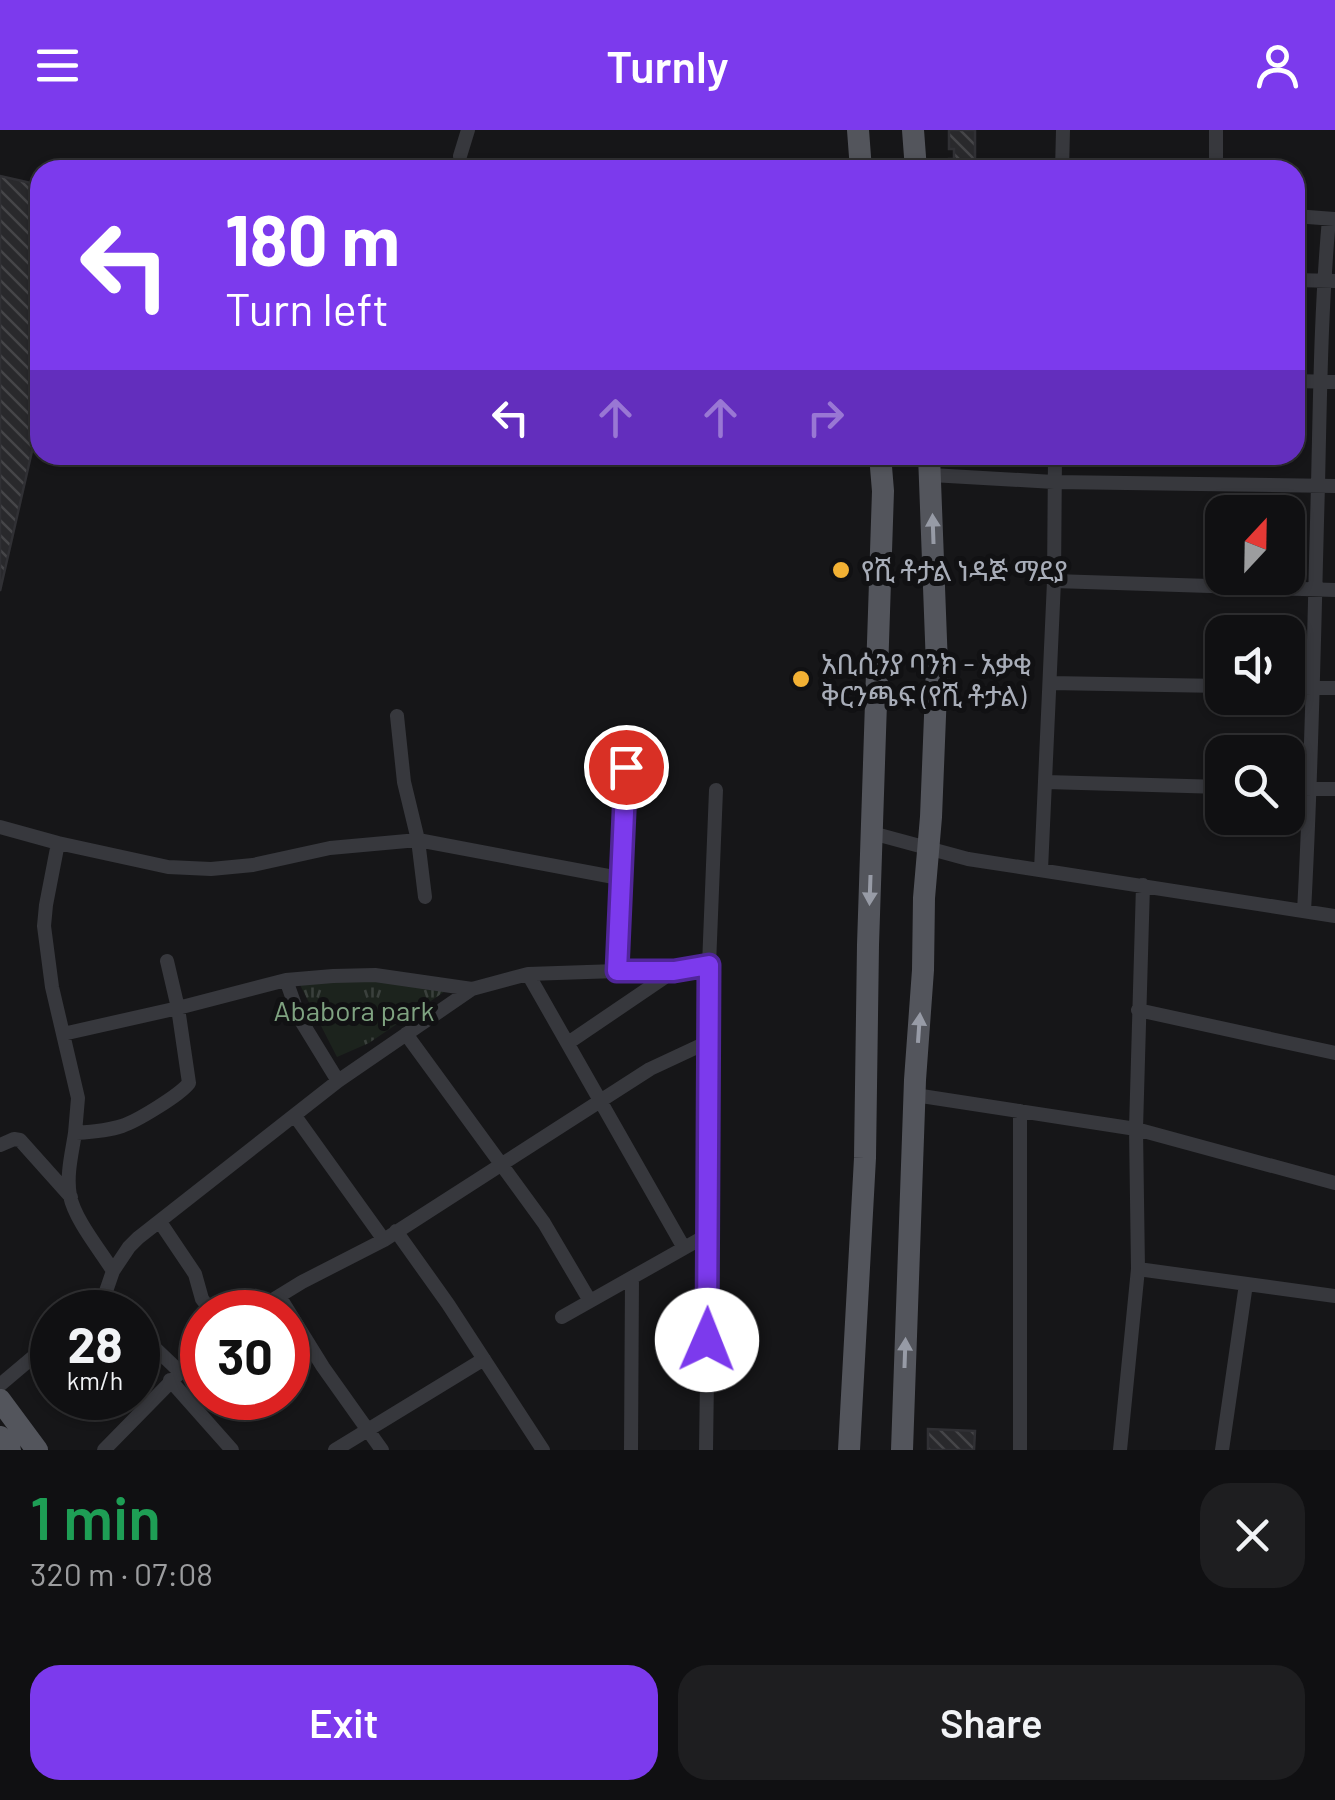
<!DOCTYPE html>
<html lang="en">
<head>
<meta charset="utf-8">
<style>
	:root { --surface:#101012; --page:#1e1e20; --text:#f1f3f6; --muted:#9c9d9f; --line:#303032; --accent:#7c3aed }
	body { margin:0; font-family:Barlow,"Noto Sans Ethiopic",sans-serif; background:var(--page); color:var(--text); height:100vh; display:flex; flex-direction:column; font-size:38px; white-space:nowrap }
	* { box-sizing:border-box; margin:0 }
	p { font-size:32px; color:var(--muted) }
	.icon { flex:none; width:55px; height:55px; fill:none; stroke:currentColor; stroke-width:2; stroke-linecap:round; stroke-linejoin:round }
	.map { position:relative; height:1320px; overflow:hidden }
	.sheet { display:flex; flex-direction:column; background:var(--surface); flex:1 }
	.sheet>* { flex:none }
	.banner { position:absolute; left:30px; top:30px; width:1275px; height:305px; border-radius:30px; box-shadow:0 2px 8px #0004,0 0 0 2px var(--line); background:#7c3aed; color:#fff; overflow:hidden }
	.needle { width:65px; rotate:22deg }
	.fabs { position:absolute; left:1205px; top:365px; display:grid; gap:20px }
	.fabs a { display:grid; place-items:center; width:100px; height:100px; border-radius:20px; background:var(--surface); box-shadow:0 2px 8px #0004,0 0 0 2px var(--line); font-size:50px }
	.speed { position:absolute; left:30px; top:1160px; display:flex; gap:20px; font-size:50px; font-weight:700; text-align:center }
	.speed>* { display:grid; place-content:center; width:130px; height:130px; border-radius:50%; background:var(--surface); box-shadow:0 2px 8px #0004,0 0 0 2px var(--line); line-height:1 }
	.speed small { font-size:25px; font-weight:400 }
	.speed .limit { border:15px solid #d22; background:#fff; color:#111 }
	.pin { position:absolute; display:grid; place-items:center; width:85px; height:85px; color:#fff; margin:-42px; border:5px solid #fff; border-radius:50%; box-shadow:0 2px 10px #0007 }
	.me { position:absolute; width:110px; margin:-55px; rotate:1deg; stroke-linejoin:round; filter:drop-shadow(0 0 8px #0008) }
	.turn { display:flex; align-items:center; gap:35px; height:210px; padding:0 30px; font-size:45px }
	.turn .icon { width:130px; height:130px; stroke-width:2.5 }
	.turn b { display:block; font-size:70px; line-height:85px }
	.lanes { display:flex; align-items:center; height:95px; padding:0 30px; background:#0003; justify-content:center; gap:50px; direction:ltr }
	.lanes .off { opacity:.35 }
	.round { display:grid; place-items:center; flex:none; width:105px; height:105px; border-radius:30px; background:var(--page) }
	.summary { display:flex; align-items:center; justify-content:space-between; height:170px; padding:0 30px }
	h1 { font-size:60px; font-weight:600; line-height:75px; color:#1e9e55 }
	.cta { display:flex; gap:20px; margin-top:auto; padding:20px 30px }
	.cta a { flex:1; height:115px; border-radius:30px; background:var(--accent); color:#fff; font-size:40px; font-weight:600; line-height:115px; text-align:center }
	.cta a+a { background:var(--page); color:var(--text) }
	header { display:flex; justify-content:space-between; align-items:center; height:130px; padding:0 30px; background:var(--accent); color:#fff; font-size:45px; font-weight:600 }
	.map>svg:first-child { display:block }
	.grass { fill:url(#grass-tufts) }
	.building { fill:url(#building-back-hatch); stroke:#303034; stroke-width:2.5 }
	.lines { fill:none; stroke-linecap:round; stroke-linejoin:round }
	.street { stroke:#37383d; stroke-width:14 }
	.primary { stroke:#53555c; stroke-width:22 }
	.oneway { fill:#979ba6 }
	.route-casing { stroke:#51269a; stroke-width:25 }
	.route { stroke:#7c3aed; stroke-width:18 }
	.poi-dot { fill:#f2b134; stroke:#111113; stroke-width:4 }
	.labels { text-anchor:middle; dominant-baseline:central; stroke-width:10; stroke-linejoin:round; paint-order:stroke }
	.poi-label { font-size:28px; fill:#a8adb8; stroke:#111113; text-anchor:start }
	.park-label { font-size:28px; fill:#7fa381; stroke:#111113 }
</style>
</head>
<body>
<header><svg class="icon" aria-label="menu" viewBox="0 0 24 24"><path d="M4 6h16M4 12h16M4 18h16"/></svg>Turnly<svg class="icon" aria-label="person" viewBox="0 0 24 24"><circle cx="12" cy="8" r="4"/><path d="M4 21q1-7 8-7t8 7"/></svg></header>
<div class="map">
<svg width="1335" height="1320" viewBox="0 0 1335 1320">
	<defs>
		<pattern id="grass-tufts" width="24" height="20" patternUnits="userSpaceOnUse" patternTransform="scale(2.5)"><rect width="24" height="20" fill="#1c231d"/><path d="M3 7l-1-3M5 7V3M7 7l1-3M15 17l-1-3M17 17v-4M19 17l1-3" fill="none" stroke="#3a403c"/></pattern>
		<pattern id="building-back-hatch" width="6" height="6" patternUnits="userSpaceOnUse" patternTransform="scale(2.5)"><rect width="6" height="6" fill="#29292c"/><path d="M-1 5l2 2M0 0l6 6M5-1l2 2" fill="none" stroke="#454548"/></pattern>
	</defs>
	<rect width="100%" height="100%" fill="#161618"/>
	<!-- grass -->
	<path class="grass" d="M326 846 447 860 369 913 337 927 297 849Z"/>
	<!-- building -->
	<path class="building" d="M949 0H975V40H949V29H954V19H949Z
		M0 46 40 55V286L0 461Z
		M928 1299 975 1301 974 1320H928Z"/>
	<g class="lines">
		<!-- street -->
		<path class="street" d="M460 26 468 0
			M1062 40 1063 0
			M1216 40V0
			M1295 86 1334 89
			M1295 150 1335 151
			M1295 251 1335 252
			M931 345 1054 352 1335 356
			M1054 451 1335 460
			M1050 553 1222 556
			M1288 557 1335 558
			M397 586 404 652 418 710 619 748
			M1046 652 1222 657
			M1288 658 1335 659
			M0 697 58 713 46 775 44 796 52 857 78 968 75 1003
			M872 703 968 729 1335 786
			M58 713 168 737 211 739 253 735 330 718 418 710 425 767
			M1041 740 1054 451 1055 325
			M1304 781C1312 639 1314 497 1318 355 1320 266 1321 177 1329 89
			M167 831 178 878 189 953C180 965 137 991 122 996 107 1001 90 1002 75 1003 72 1023 66 1045 70 1066 75 1090 100 1120 113 1141L129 1117 138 1108 338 951 472 859 528 844 617 841 626 637
			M617 841H674L709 835
			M528 844 684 1118
			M286 850 300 889 338 951
			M1138 880 1335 923
			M63 904 178 878 286 850 333 846 375 845 472 859
			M406 904 544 1093 590 1171
			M568 913 674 841
			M915 965 1136 999 1143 755
			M1020 981V1320
			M295 986 384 1110
			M0 1015 14 1009 20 1010 71 1067
			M160 1092 195 1144 202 1169 212 1182
			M396 1101 448 1174 543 1320
			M1138 1139 1335 1166
			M113 1141 103 1170 117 1182
			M279 1166 323 1237 382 1320
			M87 1182 103 1170
			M253 1182 302 1152 384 1110 650 939 710 911
			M562 1187 709 1104
			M138 1202 179 1241
			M170 1250 232 1320
			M0 1255 52 1211
			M104 1320 202 1220
			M335 1320 484 1229
			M631 1320 632 1148
			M706 1320 709 1104V835L716 660
			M1120 1320 1138 1139 1136 999 1335 1053
			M1222 1320 1246 1154"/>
		<!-- primary -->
		<path class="primary" d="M858 0 861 40
			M913 0 916 40
			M0 1270 37 1320
			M0 1307 10 1320
			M849 1320 865 1028 868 815 883 361 880 325
			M902 1320 915 950 923 840 924 768 931 687 937 536 929 325"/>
	</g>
	<!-- one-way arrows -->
	<defs><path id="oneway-solid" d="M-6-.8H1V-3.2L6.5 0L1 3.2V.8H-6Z" transform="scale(2.5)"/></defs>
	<g class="oneway">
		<use href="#oneway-solid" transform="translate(933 399) rotate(-92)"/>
		<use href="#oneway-solid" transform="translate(870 760) rotate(92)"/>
		<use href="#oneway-solid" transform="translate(919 898) rotate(-86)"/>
		<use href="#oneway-solid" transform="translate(905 1223) rotate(-88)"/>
	</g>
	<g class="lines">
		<defs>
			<path id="route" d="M626 637 617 841H674L709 835 707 1210"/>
		</defs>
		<!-- route casing -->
		<use href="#route" class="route-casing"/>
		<!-- route -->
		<use href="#route" class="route"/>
	</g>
	<!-- markers -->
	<g class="poi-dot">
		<circle cx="841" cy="440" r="10"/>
		<circle cx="801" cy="549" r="10"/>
	</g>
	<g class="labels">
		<!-- poi labels -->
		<g class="poi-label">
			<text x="861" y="440">የሺ ቶታል ነዳጅ ማደያ</text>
			<text x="821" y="533">አቢሲንያ ባንክ - አቃቂ<tspan x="821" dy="32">ቅርንጫፍ (የሺ ቶታል)</tspan></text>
		</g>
		<!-- park labels -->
		<g class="park-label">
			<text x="354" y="880">Ababora park</text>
		</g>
	</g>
</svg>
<div class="fabs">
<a><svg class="needle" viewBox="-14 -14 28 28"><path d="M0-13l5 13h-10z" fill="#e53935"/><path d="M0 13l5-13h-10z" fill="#9c9d9f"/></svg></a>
<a><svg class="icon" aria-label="sound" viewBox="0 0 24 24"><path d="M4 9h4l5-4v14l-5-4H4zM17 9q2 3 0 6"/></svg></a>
<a><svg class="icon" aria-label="search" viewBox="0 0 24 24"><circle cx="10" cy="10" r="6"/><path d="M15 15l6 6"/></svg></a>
</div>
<div class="speed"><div>28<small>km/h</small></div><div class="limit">30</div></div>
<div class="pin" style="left:626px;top:637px;background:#d93025"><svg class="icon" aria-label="arrive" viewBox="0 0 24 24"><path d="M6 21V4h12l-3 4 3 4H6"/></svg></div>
<svg class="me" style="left:707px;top:1210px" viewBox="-20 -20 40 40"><circle r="19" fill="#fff"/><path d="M0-13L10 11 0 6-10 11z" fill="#7c3aed"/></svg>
<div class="banner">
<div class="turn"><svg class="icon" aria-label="left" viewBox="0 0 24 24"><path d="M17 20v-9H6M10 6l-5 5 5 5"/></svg><div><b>180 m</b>Turn left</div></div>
<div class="lanes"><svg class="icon" aria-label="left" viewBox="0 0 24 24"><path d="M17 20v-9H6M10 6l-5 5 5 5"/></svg><svg class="icon off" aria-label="ahead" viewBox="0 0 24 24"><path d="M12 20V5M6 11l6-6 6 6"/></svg><svg class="icon off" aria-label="ahead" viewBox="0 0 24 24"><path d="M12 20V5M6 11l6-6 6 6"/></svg><svg class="icon off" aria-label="right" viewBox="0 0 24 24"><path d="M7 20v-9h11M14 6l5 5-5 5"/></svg></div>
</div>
</div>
<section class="sheet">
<div class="summary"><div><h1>1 min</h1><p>320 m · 07:08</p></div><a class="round"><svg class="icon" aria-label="close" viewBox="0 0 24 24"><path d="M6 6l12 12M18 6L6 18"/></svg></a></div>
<div class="cta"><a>Exit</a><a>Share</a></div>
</section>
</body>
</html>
